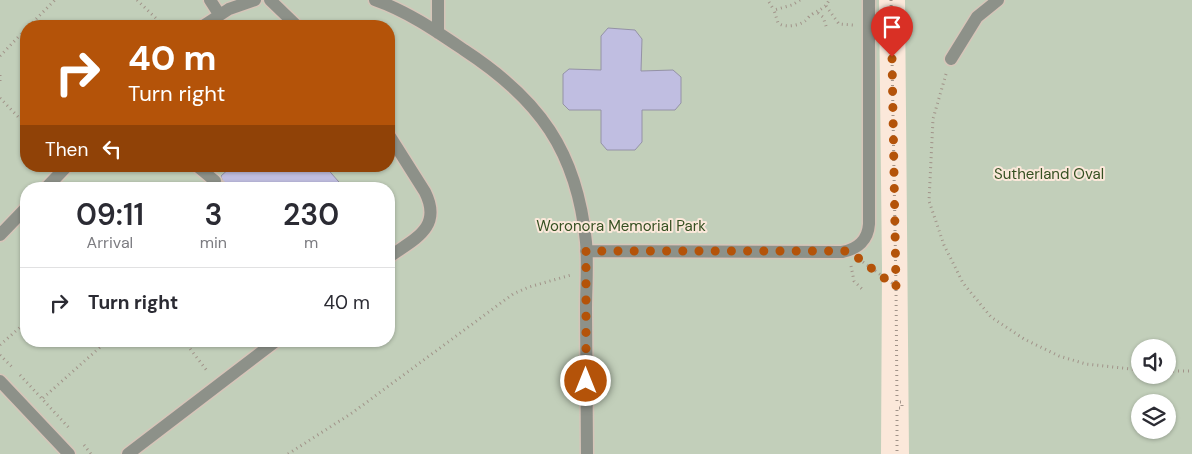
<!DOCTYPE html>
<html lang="en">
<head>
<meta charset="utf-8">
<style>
	:root { --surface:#fff; --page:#f7f7f7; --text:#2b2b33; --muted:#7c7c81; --line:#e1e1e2 }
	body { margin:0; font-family:"DM Sans",sans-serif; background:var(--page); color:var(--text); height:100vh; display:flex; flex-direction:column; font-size:19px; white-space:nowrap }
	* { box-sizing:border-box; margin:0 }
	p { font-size:16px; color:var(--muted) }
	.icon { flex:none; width:28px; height:28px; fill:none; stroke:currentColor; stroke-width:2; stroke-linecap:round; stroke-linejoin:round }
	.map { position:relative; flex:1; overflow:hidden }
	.drawer { position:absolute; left:20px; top:182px; width:375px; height:165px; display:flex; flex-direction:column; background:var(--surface); border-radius:20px; box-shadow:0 1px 4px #0004 }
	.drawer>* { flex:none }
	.banner { position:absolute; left:20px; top:20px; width:375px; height:152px; border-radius:20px; box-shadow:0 1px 4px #0004; background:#b45309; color:#fff; overflow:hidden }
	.buttons { position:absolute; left:1131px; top:339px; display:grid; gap:10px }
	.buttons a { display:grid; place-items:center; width:45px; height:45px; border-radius:50%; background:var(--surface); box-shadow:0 1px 4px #0004; font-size:25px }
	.pin { position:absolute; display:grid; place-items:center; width:42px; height:42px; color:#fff; margin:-51px -21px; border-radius:50% 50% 50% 0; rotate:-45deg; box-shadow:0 0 5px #0007 }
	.pin .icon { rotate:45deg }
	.me { position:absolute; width:55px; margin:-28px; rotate:0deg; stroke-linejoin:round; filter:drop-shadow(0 0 4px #0008) }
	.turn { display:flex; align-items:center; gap:18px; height:105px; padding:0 25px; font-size:22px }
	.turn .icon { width:65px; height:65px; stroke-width:2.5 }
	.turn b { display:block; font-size:35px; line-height:42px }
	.then { display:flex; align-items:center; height:48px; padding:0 25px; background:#0003; gap:10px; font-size:19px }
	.eta { display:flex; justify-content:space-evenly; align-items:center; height:85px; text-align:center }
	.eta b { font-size:30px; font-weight:600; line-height:35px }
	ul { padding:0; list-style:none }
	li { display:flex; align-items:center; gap:15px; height:70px; padding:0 25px; border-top:1px solid var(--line) }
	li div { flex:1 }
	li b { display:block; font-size:19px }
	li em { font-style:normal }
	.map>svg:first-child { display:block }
	.green { fill:#c2cfba; fill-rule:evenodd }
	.building { fill:#c0bee1; stroke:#9492a6 }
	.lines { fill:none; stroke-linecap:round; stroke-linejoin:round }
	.minor-tunnel { stroke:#d8c7bb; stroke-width:12; stroke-dasharray:12 6; stroke-linecap:butt }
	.minor-casing { stroke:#d6c5b9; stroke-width:15 }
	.path { stroke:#a19389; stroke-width:3; stroke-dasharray:1 4; stroke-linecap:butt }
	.minor { stroke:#8d9189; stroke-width:12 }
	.route { stroke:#b45309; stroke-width:9; stroke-dasharray:0 16.2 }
	.labels { text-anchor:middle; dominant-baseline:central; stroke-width:4; stroke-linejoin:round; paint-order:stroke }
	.park-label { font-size:15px; fill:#355021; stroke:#fbe8da }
</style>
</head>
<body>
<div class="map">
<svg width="1192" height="454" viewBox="0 0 1192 454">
	<rect width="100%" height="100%" fill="#fbe8da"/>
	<!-- green -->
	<path class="green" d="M0 0H879L882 268 881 454H0ZM26 26H389V166H26ZM26 189H389V341H26Z
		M905 0H1192V454H909ZM1140 348H1168V375H1140ZM1140 402H1168V430H1140Z"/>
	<!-- building -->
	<path class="building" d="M608 28 635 30 642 39 641 71 673 70 681 77V103L675 110H642V142L635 150H607L601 143V110H569L563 104V74L569 69 601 70V36Z
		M232 166H325L345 189H217L223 183 221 176Z"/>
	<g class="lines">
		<!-- minor-tunnel -->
		<path class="minor-tunnel" d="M215 181 224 189"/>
		<defs>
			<path id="minor" d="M210 0 219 14
				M270 0 297 26
				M375 0C407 11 436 31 464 50 539 99 577 151 586 242 588 265 586 288 586 310 586 358 587 406 587 454
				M438 0V33
				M203 26 229 9 255 0
				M951 59 977 17 998 0
				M389 135 425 192C443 228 414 239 389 257
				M197 166 215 181
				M45 189 67 166
				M0 235 26 208
				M586 251 842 252C858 249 868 240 869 224V0
				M0 381 69 454
				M128 454 276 341"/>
		</defs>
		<!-- minor casing -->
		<use href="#minor" class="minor-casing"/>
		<!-- path -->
		<path class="path" d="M137 0 164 26
			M800 0 792 5 774 10 778 23C785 28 798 26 805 21 807 20 809 16 811 15 818 10 825 9 829 0
			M891 0 896 287 897 402H902V408H897V454
			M769 2 774 10
			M826 6 839 24 853 25
			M818 13 823 17 827 29
			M29 26 55 0
			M0 56 26 29
			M946 74 933 119 929 201 944 245 963 283 991 317 1024 339 1059 356 1086 364 1140 370
			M0 75V81
			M0 98 26 125
			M863 262 896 286
			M851 266 854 281 862 289
			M184 341 208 372
			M0 345 26 322
			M0 355 14 369
			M1168 371H1192
			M20 375 70 429
			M43 398 107 341
			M84 445 91 454
			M288 454 352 413 513 294 529 287 571 275"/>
		<!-- minor -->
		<use href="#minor" class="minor"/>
	</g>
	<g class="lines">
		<!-- route -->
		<path class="route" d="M586 381V251H849L896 287 892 57"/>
	</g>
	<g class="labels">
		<!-- park labels -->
		<g class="park-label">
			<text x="1049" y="174">Sutherland Oval</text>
			<text x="621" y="226">Woronora Memorial Park</text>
		</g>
	</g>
</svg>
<div class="buttons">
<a><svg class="icon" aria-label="sound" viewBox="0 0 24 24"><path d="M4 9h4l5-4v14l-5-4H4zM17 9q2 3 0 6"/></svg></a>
<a><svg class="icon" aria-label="layers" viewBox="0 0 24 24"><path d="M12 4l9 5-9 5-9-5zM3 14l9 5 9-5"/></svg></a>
</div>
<div class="pin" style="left:892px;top:57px;background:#d93025"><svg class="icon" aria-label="arrive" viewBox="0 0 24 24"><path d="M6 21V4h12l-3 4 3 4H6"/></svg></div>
<svg class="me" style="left:586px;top:381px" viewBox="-20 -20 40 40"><circle r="17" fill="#b45309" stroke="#fff" stroke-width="3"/><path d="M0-11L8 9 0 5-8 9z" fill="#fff"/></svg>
<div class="banner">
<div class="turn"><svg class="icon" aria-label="right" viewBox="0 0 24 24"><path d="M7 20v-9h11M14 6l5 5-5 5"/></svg><div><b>40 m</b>Turn right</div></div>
<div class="then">Then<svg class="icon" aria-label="left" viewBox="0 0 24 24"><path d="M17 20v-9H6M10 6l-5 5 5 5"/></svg></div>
</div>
<section class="drawer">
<div class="eta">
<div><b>09:11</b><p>Arrival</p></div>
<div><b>3</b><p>min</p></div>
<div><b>230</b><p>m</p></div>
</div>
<ul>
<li><svg class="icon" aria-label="right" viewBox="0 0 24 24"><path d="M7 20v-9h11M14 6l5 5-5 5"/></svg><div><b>Turn right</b></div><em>40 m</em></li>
</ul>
</section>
</div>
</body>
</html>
